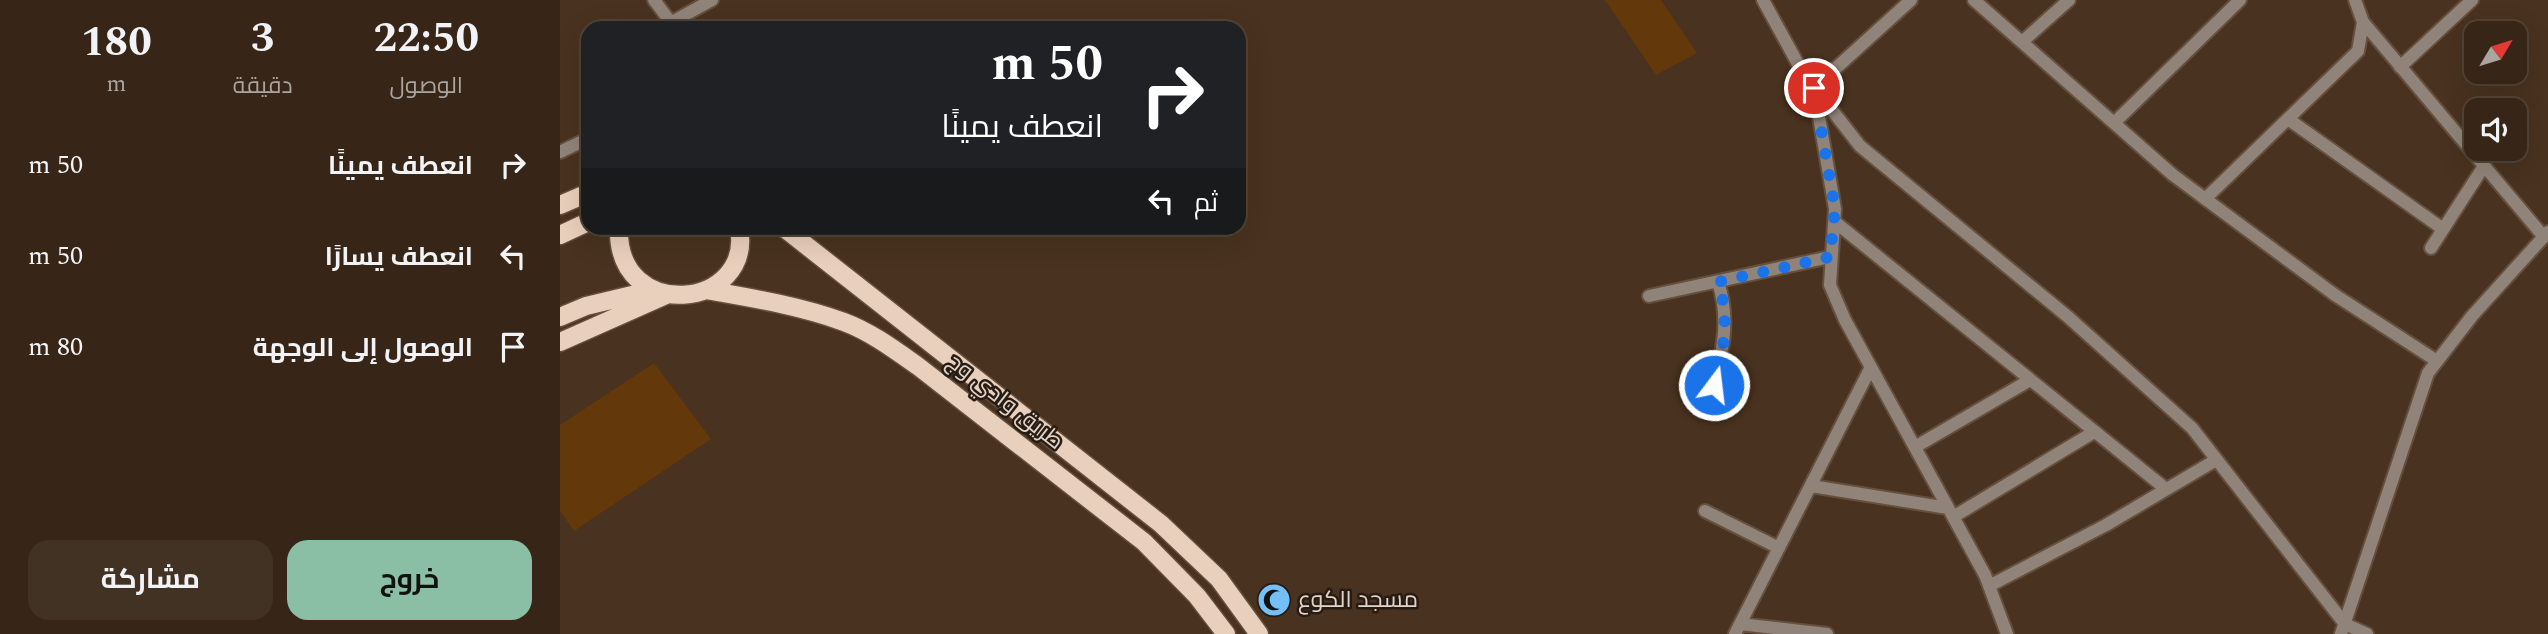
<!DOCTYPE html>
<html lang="ar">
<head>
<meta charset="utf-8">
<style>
	:root { --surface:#372617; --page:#423224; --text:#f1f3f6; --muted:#aaa5a1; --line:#514336; --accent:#8abfa5 }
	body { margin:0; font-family:Spectral,Cairo,serif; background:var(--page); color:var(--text); direction:rtl; height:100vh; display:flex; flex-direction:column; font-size:26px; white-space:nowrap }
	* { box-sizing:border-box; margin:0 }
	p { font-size:23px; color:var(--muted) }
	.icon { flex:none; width:38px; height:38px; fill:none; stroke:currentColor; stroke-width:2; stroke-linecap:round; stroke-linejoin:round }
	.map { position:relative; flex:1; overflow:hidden; direction:ltr }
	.side { display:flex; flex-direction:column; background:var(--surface); width:560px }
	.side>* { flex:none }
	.banner { position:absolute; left:21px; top:21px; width:665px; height:214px; border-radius:21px; box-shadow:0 7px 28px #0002,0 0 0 2px var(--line); direction:rtl; background:#202124; color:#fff; overflow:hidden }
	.needle { width:46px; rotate:52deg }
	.fabs { position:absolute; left:1904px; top:21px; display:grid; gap:14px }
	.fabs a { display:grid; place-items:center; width:63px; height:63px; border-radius:14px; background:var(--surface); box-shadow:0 7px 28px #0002,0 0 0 2px var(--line); font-size:35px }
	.pin { position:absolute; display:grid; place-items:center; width:60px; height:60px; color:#fff; margin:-30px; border:4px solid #fff; border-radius:50%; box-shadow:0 2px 7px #0007 }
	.me { position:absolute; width:77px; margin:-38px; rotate:15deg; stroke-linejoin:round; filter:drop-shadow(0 0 5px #0008) }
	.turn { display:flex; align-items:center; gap:24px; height:147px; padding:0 28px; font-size:32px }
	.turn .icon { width:91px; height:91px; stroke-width:2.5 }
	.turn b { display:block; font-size:49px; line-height:60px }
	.then { display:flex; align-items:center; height:66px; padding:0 28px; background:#0003; gap:14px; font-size:26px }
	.eta { display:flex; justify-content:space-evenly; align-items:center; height:119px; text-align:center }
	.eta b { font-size:42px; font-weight:700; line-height:49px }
	.primary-button { display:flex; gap:14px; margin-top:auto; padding:14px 28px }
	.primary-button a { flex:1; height:80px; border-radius:21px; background:var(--accent); color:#111; font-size:28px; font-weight:700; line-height:80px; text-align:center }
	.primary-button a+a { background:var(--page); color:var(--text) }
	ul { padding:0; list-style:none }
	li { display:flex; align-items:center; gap:21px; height:91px; padding:0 28px }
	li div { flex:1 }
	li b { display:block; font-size:26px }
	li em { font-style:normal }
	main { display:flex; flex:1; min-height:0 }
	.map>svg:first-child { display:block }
	.green { fill:#63380a }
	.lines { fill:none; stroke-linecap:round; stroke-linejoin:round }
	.minor-casing { stroke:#654f3d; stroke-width:16 }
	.major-casing { stroke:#654f3d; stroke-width:21 }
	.minor { stroke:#90847a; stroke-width:12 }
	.major { stroke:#e9d0bc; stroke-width:18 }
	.route { stroke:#1a73e8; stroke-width:12; stroke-dasharray:0 21.6 }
	.labels { text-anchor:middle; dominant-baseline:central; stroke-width:5; stroke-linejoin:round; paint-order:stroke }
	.street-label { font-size:23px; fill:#e2d3c7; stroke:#271c14 }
	.poi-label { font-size:23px; fill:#e2d3c7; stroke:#271c14; text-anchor:start }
</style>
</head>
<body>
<main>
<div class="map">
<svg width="1988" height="634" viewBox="0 0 1988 634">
	<rect width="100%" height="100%" fill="#49321f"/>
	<!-- green -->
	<path class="green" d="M1045 0H1101L1137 53 1096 75Z
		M94 363 151 439 14 531 0 511V425Z"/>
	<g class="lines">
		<defs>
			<path id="minor" d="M94 0 115 28
				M1203 0 1243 73 1300 146 1507 316 1632 428 1785 624 1807 634
				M1351 0 1254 88 1275 209 1270 285 1285 320 1425 575 1447 634
				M1414 0 1613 175 1775 295 1877 361
				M1803 22 1984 237
				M111 28 112 22 152 0
				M1462 42 1509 0
				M1840 67 1912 0
				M1728 119 1883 229
				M1554 123 1680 0
				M0 152 25 140 28 142
				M1645 199 1798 51 1803 22 1795 0
				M1275 222 1606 489
				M1871 248 1924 166
				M1089 296 1270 257
				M1154 385C1163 349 1170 318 1158 282
				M1355 447 1470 380
				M1251 486 1388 508
				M1145 511 1219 548
				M1393 517 1534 432
				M1429 586 1546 525 1656 460
				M1180 624 1267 634
				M1175 634 1311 367
				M1781 634 1868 373 1912 316 1988 232"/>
			<path id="major" d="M0 205 28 193
				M59 228C56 324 194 310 179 228
				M224 228 601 524 659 579 699 634
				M0 235 28 222
				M146 290C192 298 240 306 284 322 311 332 335 350 359 367L584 542 637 596 666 634
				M0 317 26 306 93 290
				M0 342 106 295"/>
		</defs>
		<!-- minor casing -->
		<use href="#minor" class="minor-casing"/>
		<!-- major casing -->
		<use href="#major" class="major-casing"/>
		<!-- minor -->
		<use href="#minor" class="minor"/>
		<!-- major -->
		<use href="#major" class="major"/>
	</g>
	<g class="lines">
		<!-- route -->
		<path class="route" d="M1154 385C1164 349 1170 318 1158 282L1270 257 1275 209 1254 88"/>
	</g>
	<!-- icons -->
	<defs>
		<symbol id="mosque-disc" viewBox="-11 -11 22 22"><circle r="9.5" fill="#74c0f6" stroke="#271c14"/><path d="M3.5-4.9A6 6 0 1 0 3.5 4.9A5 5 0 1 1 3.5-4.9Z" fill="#111"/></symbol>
	</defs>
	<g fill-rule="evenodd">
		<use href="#mosque-disc" x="695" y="581" width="38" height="38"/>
	</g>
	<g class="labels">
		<!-- street labels -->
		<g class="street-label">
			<text transform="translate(445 402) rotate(38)">طريق وادي وج</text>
		</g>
		<!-- poi labels -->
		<g class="poi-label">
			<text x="738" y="600">مسجد الكوع</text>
		</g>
	</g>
</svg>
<div class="fabs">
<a><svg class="needle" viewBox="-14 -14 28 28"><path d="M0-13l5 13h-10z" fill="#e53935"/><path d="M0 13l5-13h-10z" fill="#aaa5a1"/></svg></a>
<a><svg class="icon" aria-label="sound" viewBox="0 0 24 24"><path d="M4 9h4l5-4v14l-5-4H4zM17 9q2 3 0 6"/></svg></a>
</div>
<div class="pin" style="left:1254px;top:88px;background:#d93025"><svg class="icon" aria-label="arrive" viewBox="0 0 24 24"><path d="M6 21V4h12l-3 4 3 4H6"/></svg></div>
<svg class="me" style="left:1154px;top:385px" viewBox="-20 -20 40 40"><circle r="17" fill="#1a73e8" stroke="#fff" stroke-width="3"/><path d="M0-11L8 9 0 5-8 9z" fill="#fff"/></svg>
<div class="banner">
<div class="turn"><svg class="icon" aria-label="right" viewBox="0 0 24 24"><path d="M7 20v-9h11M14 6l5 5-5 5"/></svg><div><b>50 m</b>انعطف يمينًا</div></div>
<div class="then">ثم<svg class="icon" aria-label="left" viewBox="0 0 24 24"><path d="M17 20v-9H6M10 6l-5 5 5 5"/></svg></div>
</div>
</div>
<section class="side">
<div class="eta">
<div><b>22:50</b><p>الوصول</p></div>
<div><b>3</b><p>دقيقة</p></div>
<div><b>180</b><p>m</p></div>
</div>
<ul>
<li><svg class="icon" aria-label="right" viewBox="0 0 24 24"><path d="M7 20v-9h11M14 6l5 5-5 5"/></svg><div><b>انعطف يمينًا</b></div><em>50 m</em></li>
<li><svg class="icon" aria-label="left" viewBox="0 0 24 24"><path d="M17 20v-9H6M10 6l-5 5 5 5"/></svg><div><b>انعطف يسارًا</b></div><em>50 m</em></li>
<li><svg class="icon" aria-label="arrive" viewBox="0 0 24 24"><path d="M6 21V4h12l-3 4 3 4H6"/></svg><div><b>الوصول إلى الوجهة</b></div><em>80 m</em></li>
</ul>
<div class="primary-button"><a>خروج</a><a>مشاركة</a></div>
</section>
</main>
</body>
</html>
